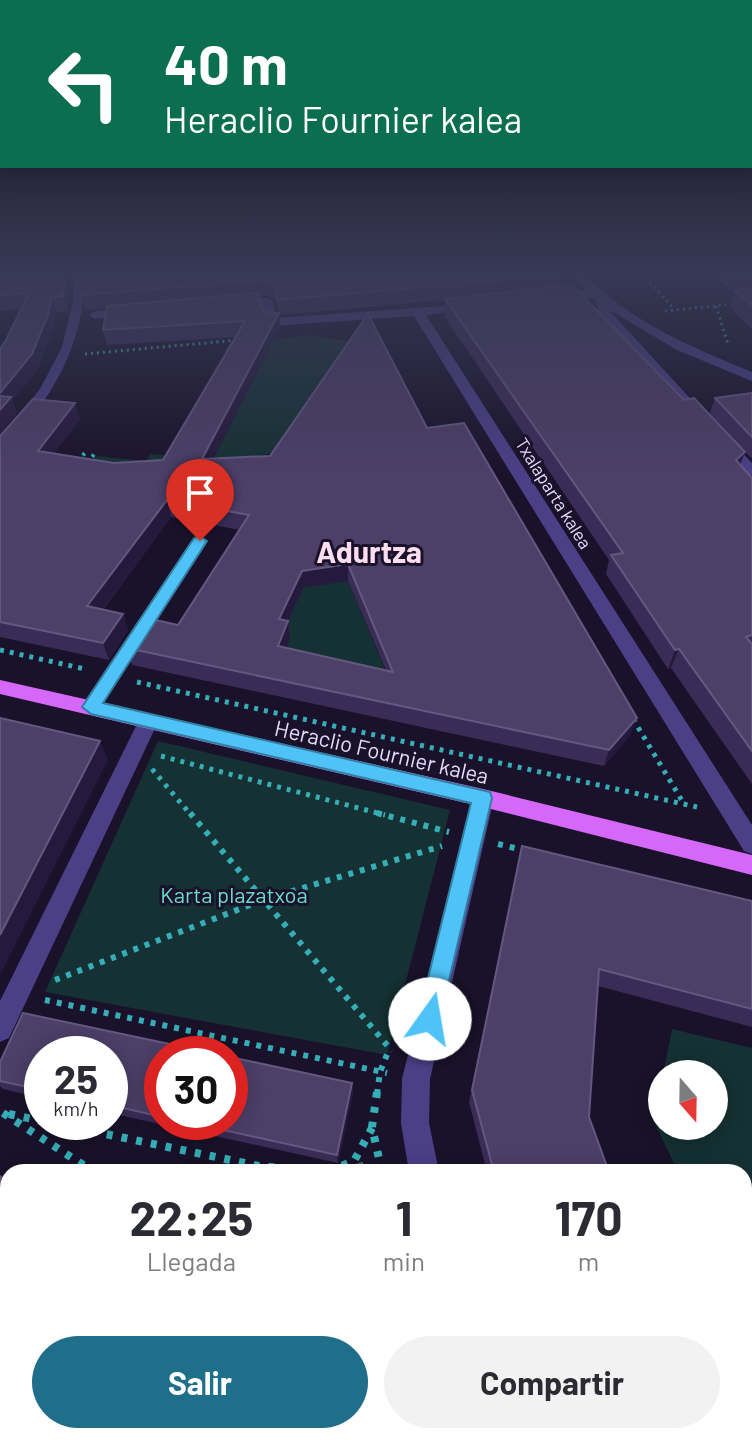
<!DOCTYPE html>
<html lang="es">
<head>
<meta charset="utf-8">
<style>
	:root { --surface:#fff; --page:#f2f2f3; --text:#2b2b33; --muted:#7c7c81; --accent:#1f6e8a }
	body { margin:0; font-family:Barlow,sans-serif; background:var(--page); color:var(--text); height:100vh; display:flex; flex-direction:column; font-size:30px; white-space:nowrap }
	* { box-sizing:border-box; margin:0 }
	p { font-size:26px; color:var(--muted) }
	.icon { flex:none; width:44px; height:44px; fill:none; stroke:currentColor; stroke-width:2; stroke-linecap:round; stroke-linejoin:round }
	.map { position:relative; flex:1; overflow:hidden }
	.sheet { position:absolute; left:0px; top:1164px; width:752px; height:280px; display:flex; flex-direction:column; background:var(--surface); border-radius:24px 24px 0 0; box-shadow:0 4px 20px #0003 }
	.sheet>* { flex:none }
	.hud { position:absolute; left:0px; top:0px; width:752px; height:168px; box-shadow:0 4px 20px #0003; background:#0b6e4f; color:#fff; overflow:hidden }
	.needle { width:52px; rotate:160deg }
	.fabs { position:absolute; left:648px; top:1060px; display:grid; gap:16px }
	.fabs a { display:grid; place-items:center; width:80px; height:80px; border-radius:50%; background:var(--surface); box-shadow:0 4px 20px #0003; font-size:40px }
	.speed { position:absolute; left:24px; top:1036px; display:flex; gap:16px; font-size:40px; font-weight:700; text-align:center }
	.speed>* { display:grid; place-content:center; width:104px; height:104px; border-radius:50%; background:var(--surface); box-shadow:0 4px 20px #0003; line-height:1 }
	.speed small { font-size:20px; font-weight:400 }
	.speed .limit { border:12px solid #d22; background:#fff; color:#111 }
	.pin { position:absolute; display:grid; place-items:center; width:68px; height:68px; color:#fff; margin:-82px -34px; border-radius:50% 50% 50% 0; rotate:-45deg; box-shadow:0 0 8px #0007 }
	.pin .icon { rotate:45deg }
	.me { position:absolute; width:88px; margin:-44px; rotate:13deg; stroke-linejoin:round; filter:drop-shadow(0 0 6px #0008) }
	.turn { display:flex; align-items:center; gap:28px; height:168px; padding:0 32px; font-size:36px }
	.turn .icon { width:104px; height:104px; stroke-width:2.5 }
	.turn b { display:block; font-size:56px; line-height:68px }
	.eta { display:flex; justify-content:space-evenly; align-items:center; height:136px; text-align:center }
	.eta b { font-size:48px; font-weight:700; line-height:56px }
	.button { display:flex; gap:16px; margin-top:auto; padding:16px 32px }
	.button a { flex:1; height:92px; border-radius:48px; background:var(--accent); color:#fff; font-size:32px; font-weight:700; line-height:92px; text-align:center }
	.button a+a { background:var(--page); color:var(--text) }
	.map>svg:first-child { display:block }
	.green { fill:#153133 }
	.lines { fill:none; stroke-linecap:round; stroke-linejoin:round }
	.path-far4 { stroke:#36aeb7; stroke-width:3; stroke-dasharray:2 4; stroke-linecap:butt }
	.path-far3 { stroke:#36aeb7; stroke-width:4; stroke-dasharray:3 5; stroke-linecap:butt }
	.path-far2 { stroke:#36aeb7; stroke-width:5; stroke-dasharray:4 6; stroke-linecap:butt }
	.path-far1 { stroke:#36aeb7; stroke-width:6; stroke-dasharray:5 7; stroke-linecap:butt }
	.path { stroke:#36aeb7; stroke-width:8; stroke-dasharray:6 9; stroke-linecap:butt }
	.minor { fill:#4b3f86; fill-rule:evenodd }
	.major { fill:#d568f8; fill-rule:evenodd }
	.wall { fill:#3a2c57; fill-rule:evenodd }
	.shaded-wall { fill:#251a3d }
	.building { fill:#4c3f68; stroke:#645880; stroke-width:2; fill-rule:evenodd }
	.route { fill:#4fc3f7; stroke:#337fa1; stroke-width:2 }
	.labels { text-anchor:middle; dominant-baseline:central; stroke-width:6; stroke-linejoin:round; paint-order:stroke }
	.far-street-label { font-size:18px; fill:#e4dcfd; stroke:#19122a }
	.street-label { font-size:22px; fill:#e4dcfd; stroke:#19122a }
	.park-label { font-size:22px; fill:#6adcce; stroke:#19122a }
	.district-label { font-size:30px; font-weight:bold; fill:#fedeee; stroke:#19122a }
</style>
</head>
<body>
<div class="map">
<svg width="752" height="1444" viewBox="0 0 752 1444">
	<rect width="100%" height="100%" fill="#19122a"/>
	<!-- green -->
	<path class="green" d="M309 335 355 342 284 447 293 449 453 423 457 429 260 455 265 472 121 479 115 486 197 485 209 481 265 478V485L260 488 238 485 231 496 246 499 251 493 267 495 264 502 272 503 275 498 297 500 314 545 291 549 294 565 283 563 291 592 262 648H286L290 638 281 636 300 594V588L348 581 394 690 310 671 311 668 154 635 168 628 223 639 285 531 267 527 274 514 174 496 175 493 156 490 147 503 165 506 159 514 142 510 133 521 121 520 118 525 124 526 121 530 126 531 119 540 110 538 108 542 85 538 94 526 105 528 107 525 98 523 112 504 100 502 78 530 62 527 109 471 87 467 97 456 146 461 150 454 187 457 183 466 208 468 270 348 248 346 244 353 225 351 230 344Z
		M158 741 450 810 387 1055 45 992Z
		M672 1029 752 1048V1268L744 1270V1172H678L653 1120 662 1077V1126H714V1074H663Z"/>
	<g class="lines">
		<!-- path-far4 -->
		<path class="path-far4" d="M642 274 674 309
			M717 274 739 296
			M716 306 728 344
			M665 311 734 304
			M85 354 238 340"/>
		<!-- path-far3 -->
		<path class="path-far3" d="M77 461 87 451
			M87 463 97 451"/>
		<!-- path-far2 -->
		<path class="path-far2" d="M0 650 85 669
			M137 682 697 807
			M633 719 684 804
			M161 756 385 815
			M152 769 191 815"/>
		<!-- path-far1 -->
		<path class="path-far1" d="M190 813 392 1051
			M377 813 449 832
			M498 844 527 851
			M55 980 263 900 442 846
			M45 1000 387 1073
			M377 1094 380 1072 388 1052"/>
		<!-- path -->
		<path class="path" d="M377 1092 372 1127 382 1172
			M3 1113 94 1172
			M9 1114 42 1121
			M48 1122 259 1166 326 1172 354 1161 372 1128
			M285 1436V1444
			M437 1436 439 1444
			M522 1436 524 1444"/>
		<!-- minor -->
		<path class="minor" d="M74 274H85C84 346 52 398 5 450L0 451V438L40 389 62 347 73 300Z
			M572 274H584C631 322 691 347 752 372V381L677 350 608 309 710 420 698 423 600 317 595 298H552V294L556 293 586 290Z
			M267 298 273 301 276 318 473 304V308L469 309 426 315 752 825V854L744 851 414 316 271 326 265 322 262 305 232 306 226 303 232 300Z
			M132 308 138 312 136 314 95 319 89 315 95 311Z
			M725 439 730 440 752 463V476L747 475 720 446 718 443Z
			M200 536 208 541 98 712H84L81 707 84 702 194 537Z
			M148 714 155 717 158 722 9 1038 0 1042V1001L138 722 141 717Z
			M483 789 491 792 494 798 430 1079 429 1123 439 1172H409L401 1123 402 1079 472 798 475 792Z
			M458 1436H492L494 1444H460Z"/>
		<!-- major -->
		<path class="major" d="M0 680 483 789 752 855V875L483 807 0 694Z"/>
	</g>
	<!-- wall -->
	<path class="wall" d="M0 274 67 275 71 287 68 311 56 312 53 330 37 370 12 400 17 413 0 433V349L6 340 21 309 0 311Z
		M84 274 561 275 559 286 684 400 745 452 740 465 752 478V784L671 668 668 669 606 574 609 560 444 316 445 300 279 315 280 328 213 458 270 456 427 428 631 734 604 766 132 665 127 648 178 625 240 530 171 517 103 610 123 614 128 630 109 660 0 637V436L80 419 54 453 114 463 163 460 236 337 107 345 103 330 107 308 85 310 82 295ZM267 295 276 300 278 313 270 314 262 310 259 296ZM348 581 386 670 286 648 290 638 288 621 304 587Z
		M721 274H752V329L729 307 735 290H737Z
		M752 393V457L751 458 710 413 715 398Z
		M522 846 752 901V1027L598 986 589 1117 609 1172H487L469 1102Z
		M23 1013 217 1054H162V1122H230V1057L352 1083 353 1093 338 1163 110 1113V1054H42V1098L3 1089 0 1086V1062Z
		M556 1436H703L705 1444H558Z"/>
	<!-- shaded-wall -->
	<path class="shaded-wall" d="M0 274H70L67 275 71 287 68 311 63 296 0 281Z
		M52 297 56 312 53 330 37 370 12 400 17 413 0 433V393Z
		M279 313 280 328 205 475 202 459Z
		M75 403 80 419 44 467 38 451Z
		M745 452 738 470 736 460Z
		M167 500 171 517 93 623 87 606Z
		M348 564V581L304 587 281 636 279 619 302 571Z
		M123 614 128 630 109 660 103 643Z
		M288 621 290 638 280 663 278 646Z
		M679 649 671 668 668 669 675 650Z
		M637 718 631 734 604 766 609 750Z
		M100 741 108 760 0 975V935Z
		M352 1083 353 1093 338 1163 337 1155Z
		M234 1436H239L235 1444H230Z"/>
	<!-- building -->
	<path class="building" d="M46 274H66L63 296 52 297 48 315 32 354 0 393V349L6 340 29 293 0 295V278Z
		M84 274H560L561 275 277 300 275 286 265 280 82 295Z
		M745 274H752V281Z
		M572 285 684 400 694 398 745 452 736 460 752 478V635L746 637 752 644V751L679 649 675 650 611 555 623 553 445 299Z
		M752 288V306L735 290Z
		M258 293 262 310 270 314 279 313 202 459 270 456 368 314 427 428 464 423 637 718 609 750 127 648 146 618 178 625 249 515 167 500 87 606 123 614 103 643 0 622V436L33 399 75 403 38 451 114 463 163 460 245 321 103 330 107 306ZM348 564 393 672 278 646 288 621 279 619 302 571Z
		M752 393V437L715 398Z
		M0 396 11 397 0 410Z
		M0 718 100 741 0 935Z
		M522 846 752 901V1009L599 969 589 1117 609 1172H494L472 1090Z
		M23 1013 217 1054H162V1117L110 1105V1054H42V1090L0 1081V1062Z
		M230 1057 352 1083 337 1155 187 1122H230Z
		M362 1163 364 1172H333Z
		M0 1176 8 1182V1436H234L230 1444H17L0 1430Z
		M322 1436H411L412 1444H323Z
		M564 1436H703L705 1444H566Z"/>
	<!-- sky -->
	<linearGradient id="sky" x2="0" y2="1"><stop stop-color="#0e0a17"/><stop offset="0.57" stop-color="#383955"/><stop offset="1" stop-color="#383955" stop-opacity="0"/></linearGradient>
	<rect width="752" height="477" fill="url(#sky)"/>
	<!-- route -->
	<path class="route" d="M200 536 207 541 103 703 490 792 492 798 438 1027 430 1030 422 1027 418 1019 471 803 91 714 82 707 194 538Z"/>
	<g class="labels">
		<!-- far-street labels -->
		<g class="far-street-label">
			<text transform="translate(554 493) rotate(58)">Txalaparta kalea</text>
		</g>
		<!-- street labels -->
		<g class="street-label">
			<text transform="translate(382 751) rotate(13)">Heraclio Fournier kalea</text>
		</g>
		<!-- park labels -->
		<g class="park-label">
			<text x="234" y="894">Karta plazatxoa</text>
		</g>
		<!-- district labels -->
		<g class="district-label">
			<text x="369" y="551">Adurtza</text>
		</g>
	</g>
</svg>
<div class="fabs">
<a><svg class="needle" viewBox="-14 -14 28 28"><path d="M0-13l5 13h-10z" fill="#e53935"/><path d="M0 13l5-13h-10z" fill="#7c7c81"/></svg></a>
</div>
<div class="speed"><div>25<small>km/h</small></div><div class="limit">30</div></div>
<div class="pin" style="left:200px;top:541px;background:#d93025"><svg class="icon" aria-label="arrive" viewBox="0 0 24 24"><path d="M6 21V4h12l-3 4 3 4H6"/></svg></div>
<svg class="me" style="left:430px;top:1019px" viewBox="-20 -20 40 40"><circle r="19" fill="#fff"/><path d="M0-13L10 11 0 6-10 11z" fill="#4fc3f7"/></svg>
<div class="hud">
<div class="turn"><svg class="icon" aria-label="left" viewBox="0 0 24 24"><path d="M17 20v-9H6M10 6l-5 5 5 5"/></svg><div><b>40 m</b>Heraclio Fournier kalea</div></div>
</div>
<section class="sheet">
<div class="eta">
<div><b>22:25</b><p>Llegada</p></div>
<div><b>1</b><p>min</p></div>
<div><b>170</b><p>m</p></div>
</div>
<div class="button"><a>Salir</a><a>Compartir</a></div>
</section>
</div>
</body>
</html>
